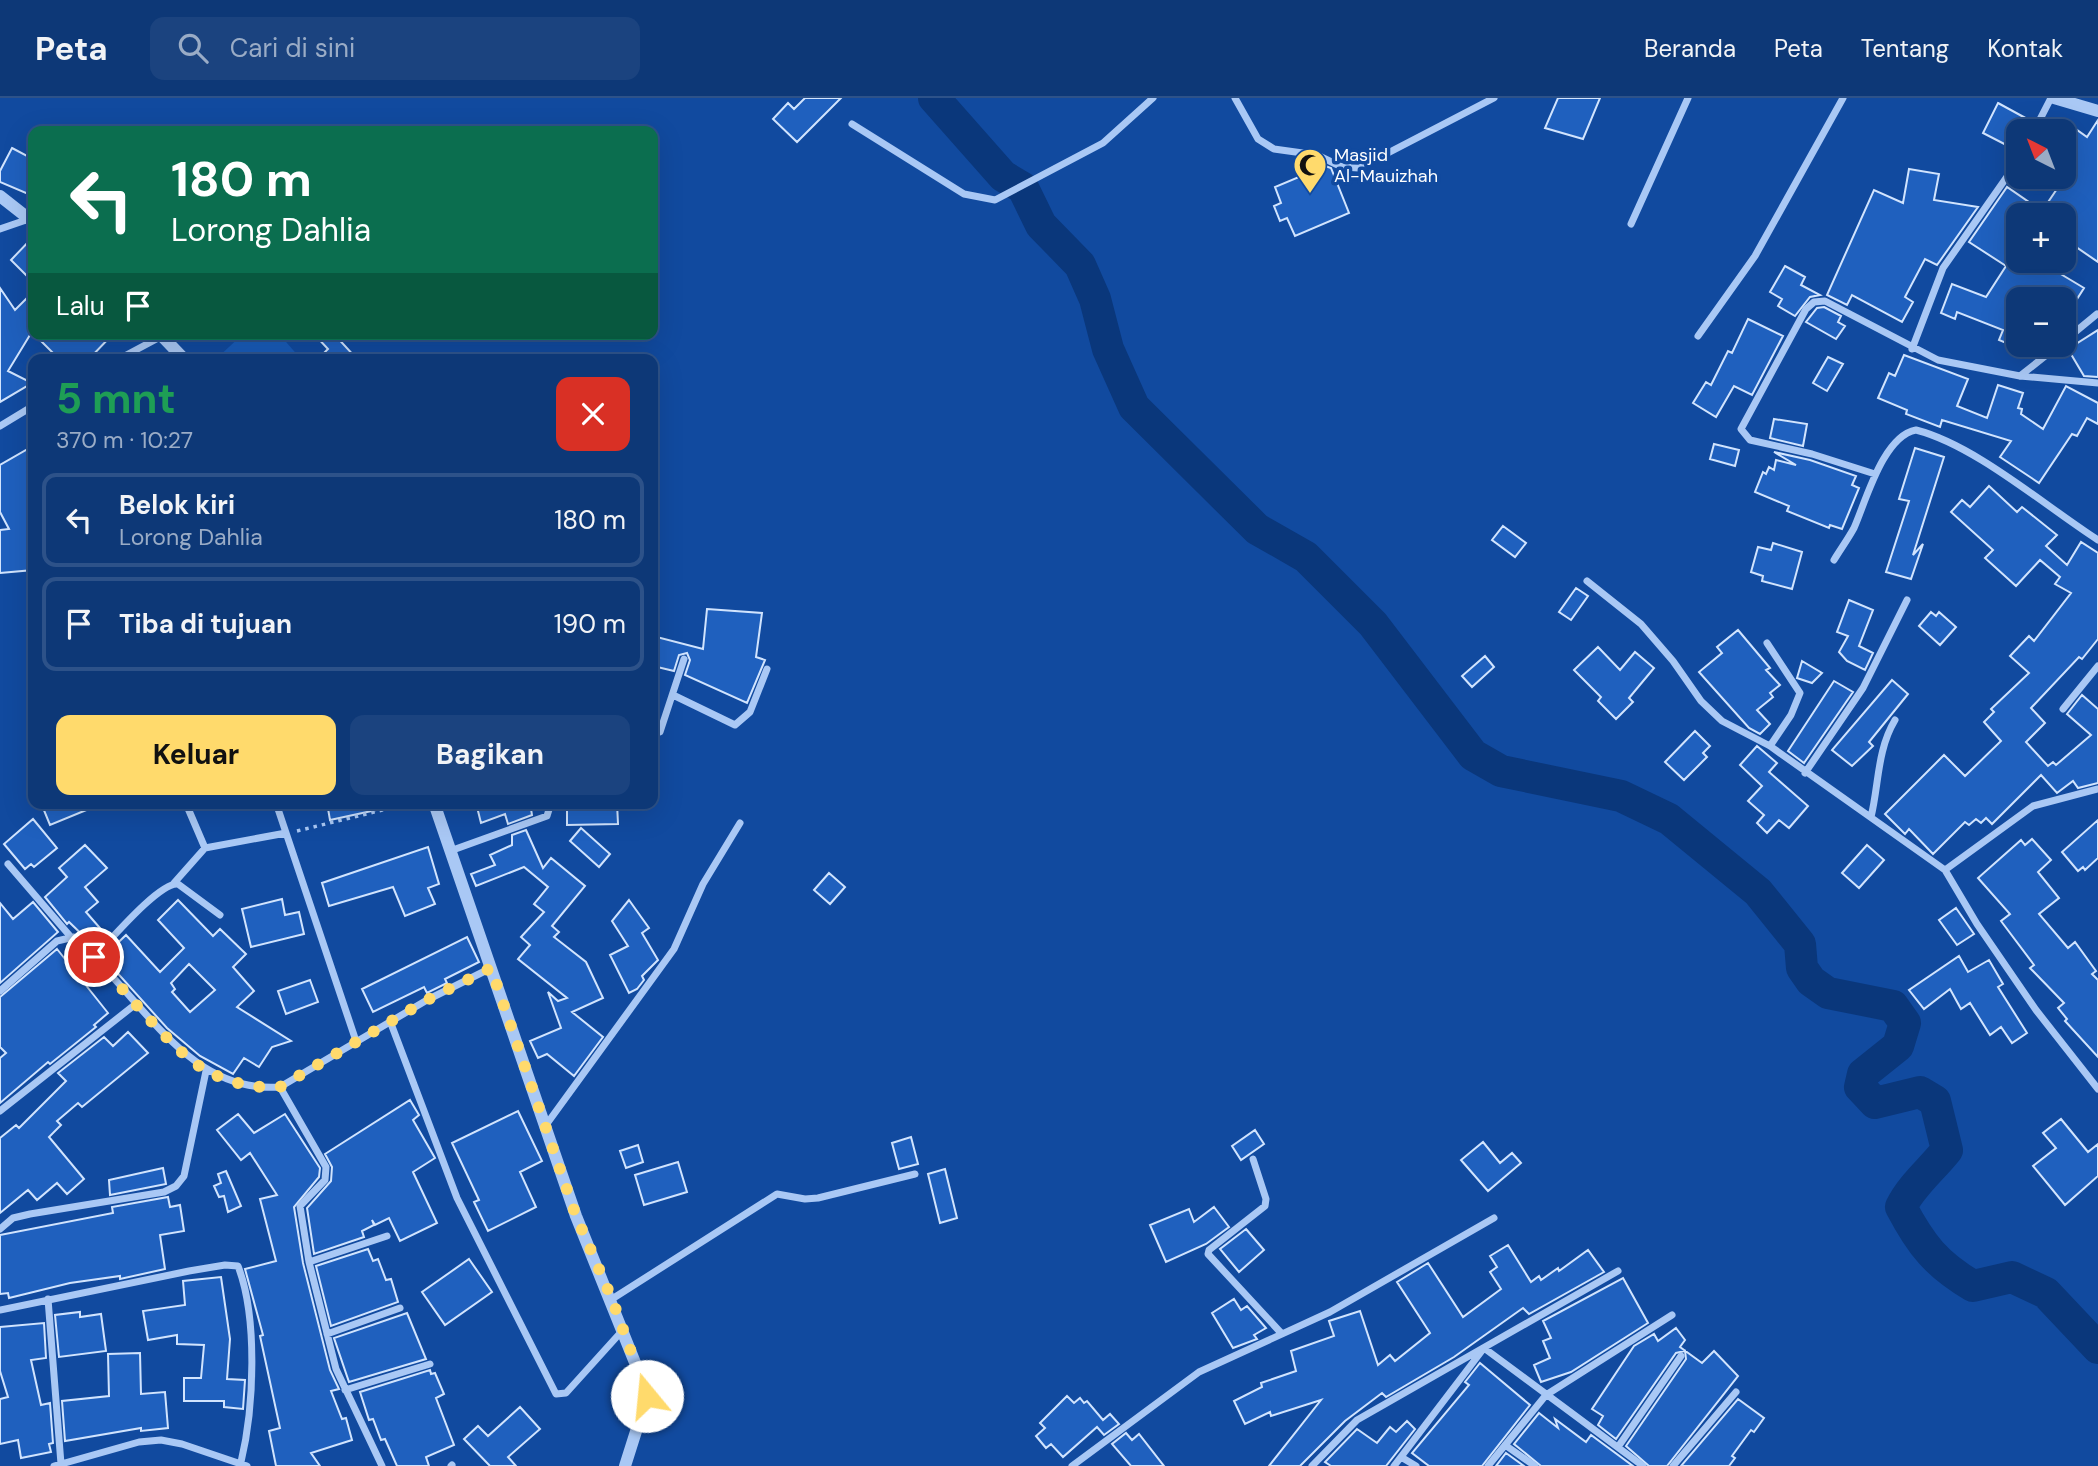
<!DOCTYPE html>
<html lang="id">
<head>
<meta charset="utf-8">
<style>
	:root { --surface:#0d3877; --page:#1b437f; --text:#f1f3f6; --muted:#9aacc6; --line:#2d5289; --accent:#ffda6c }
	body { margin:0; font-family:"DM Sans",sans-serif; background:var(--page); color:var(--text); height:100vh; display:flex; flex-direction:column; font-size:26px; white-space:nowrap }
	* { box-sizing:border-box; margin:0 }
	p { font-size:23px; color:var(--muted) }
	.icon { flex:none; width:38px; height:38px; fill:none; stroke:currentColor; stroke-width:2; stroke-linecap:round; stroke-linejoin:round }
	.map { position:relative; flex:1; overflow:hidden }
	.details { position:absolute; left:28px; top:256px; width:630px; height:455px; display:flex; flex-direction:column; background:var(--surface); border-radius:14px; box-shadow:0 7px 28px #0002,0 0 0 2px var(--line) }
	.details>* { flex:none }
	.guide { position:absolute; left:28px; top:28px; width:630px; height:214px; border-radius:14px; box-shadow:0 7px 28px #0002,0 0 0 2px var(--line); background:#0b6e4f; color:#fff; overflow:hidden }
	.needle { width:46px; rotate:318deg }
	.controls { position:absolute; left:2006px; top:21px; display:grid; gap:14px }
	.controls a { display:grid; place-items:center; width:70px; height:70px; border-radius:14px; background:var(--surface); box-shadow:0 7px 28px #0002,0 0 0 2px var(--line); font-size:35px }
	.pin { position:absolute; display:grid; place-items:center; width:60px; height:60px; color:#fff; margin:-30px; border:4px solid #fff; border-radius:50%; box-shadow:0 2px 7px #0007 }
	.me { position:absolute; width:77px; margin:-38px; rotate:343deg; stroke-linejoin:round; filter:drop-shadow(0 0 5px #0008) }
	.turn { display:flex; align-items:center; gap:24px; height:147px; padding:0 28px; font-size:32px }
	.turn .icon { width:91px; height:91px; stroke-width:2.5 }
	.turn b { display:block; font-size:49px; line-height:60px }
	.then { display:flex; align-items:center; height:66px; padding:0 28px; background:#0003; gap:14px; font-size:26px }
	.round { display:grid; place-items:center; flex:none; width:74px; height:74px; border-radius:14px; background:var(--page) }
	.overview { display:flex; align-items:center; justify-content:space-between; height:119px; padding:0 28px }
	h1 { font-size:42px; font-weight:700; line-height:52px; color:#1e9e55 }
	.primary-button { display:flex; gap:14px; margin-top:auto; padding:14px 28px }
	.primary-button a { flex:1; height:80px; border-radius:14px; background:var(--accent); color:#111; font-size:28px; font-weight:700; line-height:80px; text-align:center }
	.primary-button a+a { background:var(--page); color:var(--text) }
	ul { padding:0; list-style:none }
	li { display:flex; align-items:center; gap:21px; height:94px; margin:0 14px 10px; padding:0 14px; border:4px solid var(--line); border-radius:14px }
	li div { flex:1 }
	li b { display:block; font-size:26px }
	li em { font-style:normal }
	header { display:flex; align-items:center; gap:42px; box-sizing:border-box; height:98px; padding:0 35px; background:var(--surface); border-bottom:2px solid var(--line) }
	header strong { font-size:33px }
	nav { display:flex; gap:38px; margin-inline-start:auto; font-size:24px }
	.search { width:490px; height:63px; background:var(--page); display:flex; align-items:center; gap:18px; box-sizing:border-box; padding:0 24px; border-radius:14px; color:var(--muted); font-size:26px }
	.map>svg:first-child { display:block }
	.park { fill:#195cb9 }
	.lines { fill:none; stroke-linecap:round; stroke-linejoin:round }
	.river { stroke:#0a377b; stroke-width:32 }
	.building { fill:#1f60be; stroke:#d1e4fe; stroke-width:2; fill-rule:evenodd }
	.path { stroke:#a9c8f5; stroke-width:3.5; stroke-dasharray:3.5 5; stroke-linecap:butt }
	.minor { stroke:#a9c8f5; stroke-width:7 }
	.tertiary { stroke:#a9c8f5; stroke-width:12 }
	.route { stroke:#ffda6c; stroke-width:12; stroke-dasharray:0 21.6 }
	.labels { text-anchor:middle; dominant-baseline:central; stroke-width:7; stroke-linejoin:round; paint-order:stroke }
	.poi-label { font-size:18px; fill:#fff; stroke:#114a9f; text-anchor:start }
</style>
</head>
<body>
<header>
<strong>Peta</strong>
<div class="search"><svg class="icon" aria-label="search" viewBox="0 0 24 24"><circle cx="10" cy="10" r="6"/><path d="M15 15l6 6"/></svg>Cari di sini</div>
<nav><a>Beranda</a><a>Peta</a><a>Tentang</a><a>Kontak</a></nav>
</header>
<div class="map">
<svg width="2098" height="1368" viewBox="0 0 2098 1368">
	<rect width="100%" height="100%" fill="#114a9f"/>
	<!-- park -->
	<path class="park" d="M243 236H279L301 261H216Z"/>
	<g class="lines">
		<!-- river -->
		<path class="river" d="M934 0 1003 78 1023 90 1041 127 1080 167 1095 201 1108 251 1134 309 1257 431 1306 459 1373 526 1473 657 1501 673 1621 698 1669 721 1758 794 1800 846 1802 870 1811 883 1828 895 1893 908 1905 925 1898 948 1863 976 1860 989 1875 1005 1920 994 1935 1003 1947 1052C1932 1071 1911 1088 1901 1109 1921 1147 1936 1166 1973 1188L2012 1179 2046 1195 2098 1250"/>
	</g>
	<!-- building -->
	<path class="building" d="M805 0H841L797 44 773 21 788 5 794 11Z
		M1558 0H1600L1583 41 1545 30Z
		M1998 5 2031 23 2025 33H2018V53L1983 35Z
		M2098 22V164L2076 149 2059 175 2084 190 2063 223V201H2018V250L1999 242 2003 232 1957 214 1955 221 1941 215 1952 186 1986 199 2006 168 1969 144 2007 89 2042 113 2063 82V52L2077 32 2087 39ZM2018 117H2063V163H2018Z
		M12 50 33 61V98L0 84V73Z
		M1325 68 1331 70 1349 115 1295 138 1287 120 1280 123 1274 108 1281 105 1275 89Z
		M1909 71 1939 76 1934 102 1978 109 1937 167 1925 161 1905 199 1913 204 1902 224 1852 197 1847 207 1827 197 1874 92 1903 105Z
		M33 139V184L11 162Z
		M1785 168 1805 179 1801 187 1820 197 1810 199 1795 218 1778 208 1782 201 1770 194Z
		M0 190 15 212 33 194V232L8 273 32 285 0 304Z
		M1824 209 1841 218 1838 224 1845 228 1836 241 1806 224 1817 210Z
		M1748 221 1783 238 1752 297 1734 288 1716 319 1693 305 1706 284 1711 287 1728 253 1732 255Z
		M2098 232V279L2084 278 2068 251Z
		M34 236H113L89 261H59Z
		M314 236H334L357 261H318L328 251Z
		M1904 257 1968 281 1957 308 1987 320 1998 287 2023 295 2018 310 2022 311 2021 316 2043 331 2066 288 2098 305V326L2087 320 2077 338 2072 336 2039 385 2000 359 2011 343 1942 322 1940 329 1906 316 1907 312 1878 300 1889 275 1895 278Z
		M1828 259 1843 266 1827 293 1813 285Z
		M1774 321 1807 326 1803 348 1770 340Z
		M1714 346 1739 352 1735 368 1710 361Z
		M33 348V472L0 475V432L9 431 0 414V367Z
		M1915 350 1944 359 1913 457 1923 446 1911 481 1886 474 1909 403 1899 401Z
		M1774 354 1810 362 1856 378 1852 387 1859 390 1842 431 1830 427 1829 430 1787 413 1789 408 1755 394 1763 374 1766 376 1769 369 1774 372 1776 362 1796 367Z
		M1989 388 2017 414 2022 409 2057 437 2046 448 2067 467 2081 444 2098 455V541L2082 561 2079 559 2031 610 2045 625 2026 644 2048 668 2053 664 2056 667 2091 637 2067 616 2082 597 2098 611V685L2078 690 2073 683 2057 695 2041 677 1992 726 1986 720 1981 725 1976 721 1969 727 1965 724 1933 756 1909 731 1905 736 1885 716 1944 657 1965 678 2001 643 1984 624 1994 614 1991 611 2029 575 2010 558 2029 538 2034 543 2071 495 2055 486 2060 479 2040 462 2016 488 1985 460 1993 452 1951 414 1962 402 1970 409Z
		M1503 428 1526 445 1515 459 1492 442Z
		M1773 445 1802 454 1792 491 1762 483 1763 478 1751 474 1758 449 1771 452Z
		M1576 490 1588 498 1571 522 1559 514Z
		M1849 502 1873 512 1859 548 1873 555 1865 572 1847 563 1839 554 1848 538 1837 534Z
		M707 511 762 515 756 559 765 562 747 605 685 577 690 562 687 555 679 557 674 573 653 568V538L703 551Z
		M1931 514 1936 518 1939 514 1956 529 1940 547 1919 528Z
		M1738 532 1770 570 1766 572 1780 587 1770 595 1773 599 1757 612 1770 626 1760 636 1749 630 1699 574 1722 555 1717 549Z
		M1598 549 1620 572 1635 554 1654 570 1629 600 1633 604 1616 621 1598 603 1601 599 1574 572Z
		M1485 558 1494 569 1472 589 1462 578Z
		M1802 563 1822 575 1812 585 1797 580Z
		M1892 582 1908 596 1869 644 1873 648 1852 668 1832 652Z
		M1834 583 1853 594 1804 665 1788 653Z
		M1695 633 1710 648 1703 655 1707 659 1684 682 1665 664Z
		M1757 648 1777 665 1769 674 1808 708 1789 730 1779 722 1767 735 1757 725 1764 717 1748 703 1762 688 1740 667Z
		M41 705H101V706L50 727Z
		M327 705H380L381 711 330 722Z
		M476 705H530L532 717 508 726 505 716 481 725Z
		M567 705H617L618 726 567 727Z
		M33 721 57 750 34 769 31 766 25 771 4 746Z
		M2098 722V760L2085 772 2083 769 2078 773 2062 754Z
		M581 730 610 756 599 769 570 743Z
		M526 732 543 770 551 760 585 788 552 828 559 834 554 839 586 864 603 900 572 914 603 939 574 978 547 956 538 960 530 943 561 930 548 894 558 903 567 900 518 861 530 847 521 839 544 814 534 806 548 789 524 769 476 788 471 776 495 767 490 757 512 747V737Z
		M2032 741 2051 762 2038 774 2059 800 2039 816 2068 850 2075 844 2096 873 2092 876 2098 882V959L2065 923 2067 921 2058 910 2064 905 2030 870 2034 867 2001 823 2010 816 1978 780 2021 742 2025 747Z
		M85 747 107 770 85 789 98 804 86 814 106 837 95 849 69 824 67 826 45 799 67 779 59 770Z
		M1867 747 1884 762 1859 790 1842 775Z
		M428 749 439 786 428 790 435 806 405 818 393 789 329 808 322 785Z
		M829 775 845 789 830 806 814 792Z
		M282 801 285 817 299 814 304 836 251 849 242 811Z
		M178 802 213 838 220 831 246 856 233 869 254 893 237 909 291 943 272 949 259 969 244 960 233 976 200 958 167 930 103 859 126 837 160 874 184 850 158 822ZM189 866 215 892 190 914 172 894 175 891 171 885Z
		M629 802 649 830 642 835 658 862 642 878 644 882 637 891 629 895 610 857 628 848 612 823Z
		M33 804 58 834 0 885V805L13 821Z
		M1956 810 1974 836 1957 847 1939 822Z
		M467 839 479 864 445 881 447 885 427 895 424 889 373 914 362 891Z
		M57 851 108 915 94 927 96 929 50 966 48 964 0 1005V960L6 955 0 949V899Z
		M1959 858 1968 874 1989 862 2003 886 1998 889 2027 935 2012 945 2001 929 1990 937 1970 905 1961 911 1950 891 1924 911 1909 892Z
		M310 882 318 904 286 916 278 893Z
		M128 934 148 955 82 1009 78 1005 57 1023 61 1027 49 1039 84 1081 67 1096 57 1085 37 1102 28 1092 0 1115V1040L16 1027 19 1030 66 983 58 975 104 939 113 948Z
		M410 1002 419 1017 413 1022 435 1060 413 1074 437 1125 400 1143 389 1120 375 1127 372 1122 374 1127 362 1133 364 1139 314 1156 307 1110 331 1083 332 1069 325 1056Z
		M518 1013 542 1063 520 1074 536 1109 488 1133 474 1104 479 1102 452 1045Z
		M238 1016 254 1035 285 1016 320 1070 319 1079 294 1109 303 1165 330 1272 339 1291 331 1293 342 1321 346 1320 352 1342 311 1355 320 1368H276L269 1333 280 1330 260 1238 263 1237 245 1171 276 1163 260 1101 277 1097 250 1055 241 1062 217 1032Z
		M2061 1021 2088 1054 2098 1046V1078L2065 1107 2033 1068 2056 1050 2043 1035Z
		M1255 1032 1264 1046 1241 1062 1232 1048Z
		M911 1039 918 1066 899 1071 892 1045Z
		M1483 1044 1500 1065 1512 1055 1521 1065 1488 1093 1461 1062Z
		M638 1047 643 1064 626 1070 620 1053Z
		M678 1064 687 1094 644 1107 635 1077Z
		M163 1070 166 1086 110 1097 109 1082Z
		M945 1071 957 1120 940 1125 928 1076Z
		M226 1073 241 1108 228 1114 224 1098 219 1099 214 1088 221 1085 218 1076Z
		M168 1099 170 1109 180 1107 184 1133 160 1137 165 1171 120 1181V1178L70 1185 9 1200 8 1195 0 1196V1137L113 1115 112 1109Z
		M1214 1109 1229 1129 1206 1146 1166 1164 1150 1127 1189 1111 1194 1124Z
		M1246 1131 1264 1152 1239 1174 1220 1151Z
		M1508 1147 1531 1184 1539 1178 1541 1182 1558 1170 1559 1173 1588 1152 1604 1174 1529 1216 1523 1210 1454 1259 1386 1299 1382 1295 1345 1323 1300 1368H1269L1321 1302 1271 1318 1270 1314 1245 1326 1234 1303 1262 1289 1261 1285 1296 1273 1291 1253 1334 1238 1329 1223 1360 1213 1378 1267 1390 1257 1395 1263 1430 1235 1397 1184 1428 1165 1463 1219 1501 1191 1490 1174 1497 1169 1490 1158Z
		M368 1151 373 1163 378 1161 386 1182 391 1181 398 1204 331 1228 316 1168Z
		M469 1161 492 1194 445 1227 422 1194Z
		M221 1179 230 1241 227 1281 245 1282 243 1311 224 1309V1303H184V1280H201L204 1247 177 1246V1237L148 1242 143 1213 185 1207 183 1183Z
		M1623 1180 1648 1225 1571 1274 1541 1284 1534 1267 1550 1260 1543 1243 1551 1240 1543 1223Z
		M1234 1201 1241 1212 1247 1208 1266 1230 1254 1237 1257 1241 1233 1250 1212 1215Z
		M80 1214V1219L101 1216 106 1253 59 1259 55 1217Z
		M407 1215 426 1261 349 1284 334 1240Z
		M44 1225 46 1260 31 1262 41 1307 50 1305 53 1345 49 1346 51 1354 21 1360 18 1342 0 1346V1301L8 1299 0 1273V1229Z
		M1676 1230 1685 1242 1680 1249 1702 1265 1714 1253 1738 1278 1667 1368H1649L1626 1348 1686 1261 1685 1253 1676 1255 1616 1341 1598 1327 1603 1318 1592 1311 1634 1248 1654 1236 1658 1243Z
		M140 1255 141 1296 165 1294 168 1330 141 1333V1330L65 1343 62 1303 109 1298 108 1256Z
		M1480 1265 1530 1307 1482 1368H1429L1412 1355 1469 1287 1465 1284Z
		M430 1272 431 1276 435 1275 444 1296 436 1300 454 1347 426 1359 429 1368H397L385 1341 381 1342 373 1321 369 1322 360 1294Z
		M1067 1298 1074 1305 1080 1300 1084 1305 1087 1303 1103 1322 1110 1316 1119 1326 1104 1337 1097 1329 1063 1359 1051 1346 1046 1350 1036 1338 1045 1330 1040 1325Z
		M1738 1301 1764 1320 1754 1334 1751 1332 1732 1358 1735 1360 1729 1368H1681Z
		M520 1309 540 1331 508 1359 516 1368H490L464 1341 478 1328 488 1338Z
		M1539 1315 1558 1330 1555 1321 1586 1344 1591 1337 1633 1368H1541L1514 1346Z
		M1407 1323 1415 1331 1386 1368H1331L1325 1364 1357 1331 1377 1345 1390 1329 1396 1334Z
		M1126 1335 1132 1342 1139 1336 1164 1368H1131L1112 1346Z
		M1506 1355 1524 1368H1496Z"/>
	<g class="lines">
		<!-- path -->
		<path class="path" d="M297 733 411 705"/>
		<!-- minor -->
		<path class="minor" d="M1235 0 1258 41 1274 51 1317 57 1342 69 1359 70 1494 0
			M852 26 964 96 995 102 1103 45 1153 0
			M2034 33 2051 0
			M1631 126 1688 0
			M0 131 29 121
			M1698 238 1755 158 1843 0
			M2063 244 2097 216
			M1912 251 1943 170 2018 63
			M119 261 162 238
			M2020 278 2059 247
			M0 328 33 308
			M1875 376 1812 356 1750 342 1741 331 1806 211 1814 204 1825 203 1938 262 2020 278 2098 285
			M1834 462C1840 452 1848 441 1854 430 1866 403 1883 338 1916 332 1975 347 2045 408 2098 442
			M1587 483 1641 526 1673 563 1701 603 1722 623 1770 648 1945 772 1977 826 2036 912 2098 991
			M1767 545 1800 595 1791 617 1770 648
			M673 597 735 627 750 614 767 571
			M2063 611 2098 568
			M653 636 660 634 684 561
			M1805 675 1863 590 1907 502
			M276 705 356 943
			M187 708 205 750 286 735
			M1871 719C1879 686 1877 652 1895 622
			M450 753 547 718 551 705
			M8 766 70 838
			M1945 772 2033 708 2098 691
			M174 785 205 750
			M94 859C109 844 159 784 178 786L220 817
			M0 893 57 843 74 839C87 847 98 863 108 874 156 925 201 995 280 989L427 902 491 870
			M390 923 457 1100 556 1296 566 1295 622 1233
			M280 989 326 1069 325 1082 300 1108 309 1164 336 1271 382 1368
			M0 1013 137 905
			M546 1027 674 851 703 786 740 725
			M1253 1061 1266 1101 1265 1108 1209 1152 1208 1156 1282 1236
			M0 1131 13 1120 30 1116 164 1094 176 1088 184 1078 206 973
			M309 1164 387 1138
			M48 1201 61 1366
			M612 1201 777 1096 805 1101 818 1100 915 1076
			M0 1212 189 1173 225 1167 238 1168C258 1220 254 1310 241 1364
			M327 1236 400 1210
			M345 1292 430 1266
			M1505 1347 1535 1368
			M1618 1349 1681 1258
			M1401 1359 1416 1368
			M54 1368 139 1344 161 1342 182 1346 247 1368
			M451 1368 452 1367
			M1072 1368 1199 1274 1330 1214 1494 1120
			M1312 1368 1357 1322 1618 1173
			M1394 1368 1484 1250 1643 1368
			M1488 1368 1546 1297 1672 1217
			M1673 1368 1736 1294"/>
		<!-- tertiary -->
		<path class="tertiary" d="M2054 0 2098 13
			M0 98 33 124
			M160 236 184 261
			M434 705 576 1118 646 1292 645 1305 625 1368"/>
	</g>
	<g class="lines">
		<!-- route -->
		<path class="route" d="M94 859C122 889 175 956 207 973 229 985 256 991 280 989L427 902 491 870 576 1118 612 1201 647 1298"/>
	</g>
	<!-- icons -->
	<defs>
		<symbol id="mosque-pin" viewBox="-11 -11 22 30"><path d="M0 17L-7.5 6A9.5 9.5 0 1 1 7.5 6Z" fill="#ffda6c" stroke="#114a9f"/><path d="M3.5-4.9A6 6 0 1 0 3.5 4.9A5 5 0 1 1 3.5-4.9Z" fill="#111"/></symbol>
	</defs>
	<g fill-rule="evenodd">
		<use href="#mosque-pin" x="1291" y="48" width="38" height="52"/>
	</g>
	<g class="labels">
		<!-- poi labels -->
		<g class="poi-label">
			<text x="1334" y="57">Masjid<tspan x="1334" dy="21">Al-Mauizhah</tspan></text>
		</g>
	</g>
</svg>
<div class="controls">
<a><svg class="needle" viewBox="-14 -14 28 28"><path d="M0-13l5 13h-10z" fill="#e53935"/><path d="M0 13l5-13h-10z" fill="#9aacc6"/></svg></a>
<a>+</a>
<a>−</a>
</div>
<div class="pin" style="left:94px;top:859px;background:#d93025"><svg class="icon" aria-label="arrive" viewBox="0 0 24 24"><path d="M6 21V4h12l-3 4 3 4H6"/></svg></div>
<svg class="me" style="left:647px;top:1298px" viewBox="-20 -20 40 40"><circle r="19" fill="#fff"/><path d="M0-13L10 11 0 6-10 11z" fill="#ffda6c"/></svg>
<div class="guide">
<div class="turn"><svg class="icon" aria-label="left" viewBox="0 0 24 24"><path d="M17 20v-9H6M10 6l-5 5 5 5"/></svg><div><b>180 m</b>Lorong Dahlia</div></div>
<div class="then">Lalu<svg class="icon" aria-label="arrive" viewBox="0 0 24 24"><path d="M6 21V4h12l-3 4 3 4H6"/></svg></div>
</div>
<section class="details">
<div class="overview"><div><h1>5 mnt</h1><p>370 m · 10:27</p></div><a class="round" style="background:#d93025;color:#fff"><svg class="icon" aria-label="close" viewBox="0 0 24 24"><path d="M6 6l12 12M18 6L6 18"/></svg></a></div>
<ul>
<li><svg class="icon" aria-label="left" viewBox="0 0 24 24"><path d="M17 20v-9H6M10 6l-5 5 5 5"/></svg><div><b>Belok kiri</b><p>Lorong Dahlia</p></div><em>180 m</em></li>
<li><svg class="icon" aria-label="arrive" viewBox="0 0 24 24"><path d="M6 21V4h12l-3 4 3 4H6"/></svg><div><b>Tiba di tujuan</b></div><em>190 m</em></li>
</ul>
<div class="primary-button"><a>Keluar</a><a>Bagikan</a></div>
</section>
</div>
</body>
</html>
